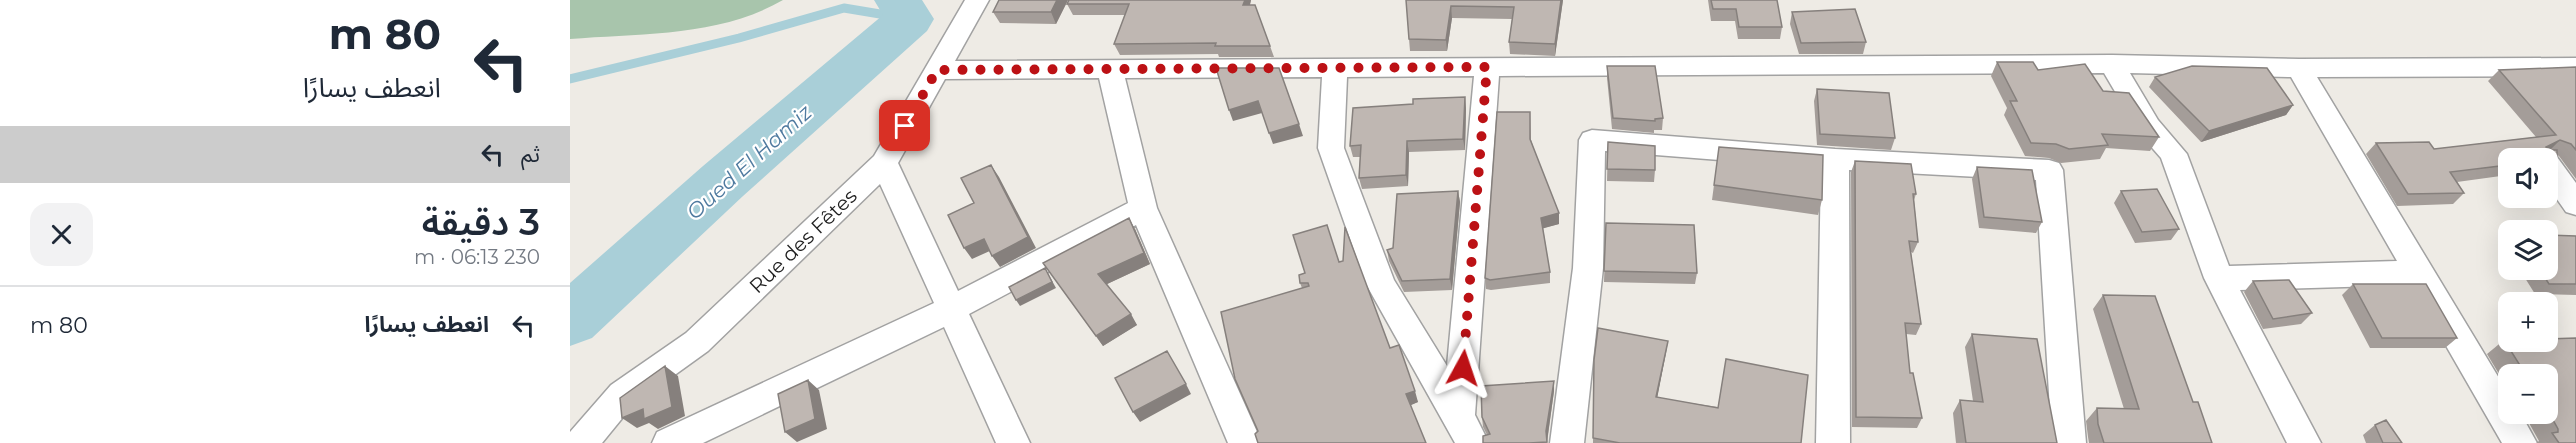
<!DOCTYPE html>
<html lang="ar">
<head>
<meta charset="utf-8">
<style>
	:root { --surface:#fff; --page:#f2f2f3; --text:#1f2937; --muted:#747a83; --line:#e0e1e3 }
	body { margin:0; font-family:Montserrat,"Noto Sans Arabic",sans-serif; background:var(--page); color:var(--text); direction:rtl; height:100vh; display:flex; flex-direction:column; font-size:22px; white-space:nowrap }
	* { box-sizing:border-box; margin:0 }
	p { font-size:20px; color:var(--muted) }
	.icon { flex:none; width:33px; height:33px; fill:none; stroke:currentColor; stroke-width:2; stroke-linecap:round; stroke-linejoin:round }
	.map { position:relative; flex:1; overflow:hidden; direction:ltr }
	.sheet { display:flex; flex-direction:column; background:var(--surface); width:570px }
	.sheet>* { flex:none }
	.hud { background:#fff; color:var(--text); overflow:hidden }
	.fabs { position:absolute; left:1928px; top:148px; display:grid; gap:12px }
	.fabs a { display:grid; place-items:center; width:60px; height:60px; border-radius:12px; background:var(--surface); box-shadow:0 6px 24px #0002; font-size:30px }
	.pin { position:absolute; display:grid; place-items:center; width:51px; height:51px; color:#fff; margin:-26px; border-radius:12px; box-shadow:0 3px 9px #0006 }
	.me { position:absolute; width:66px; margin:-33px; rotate:5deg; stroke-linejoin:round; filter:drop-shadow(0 0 4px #0008) }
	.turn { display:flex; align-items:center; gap:21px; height:126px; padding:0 30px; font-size:27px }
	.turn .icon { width:78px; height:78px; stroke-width:2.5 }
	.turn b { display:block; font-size:42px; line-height:51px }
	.then { display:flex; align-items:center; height:57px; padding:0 30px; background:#0003; gap:12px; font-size:22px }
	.round { display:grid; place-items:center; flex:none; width:63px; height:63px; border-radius:18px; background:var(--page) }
	.summary { display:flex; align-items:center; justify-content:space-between; height:102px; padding:0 30px }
	h1 { font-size:36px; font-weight:600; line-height:45px }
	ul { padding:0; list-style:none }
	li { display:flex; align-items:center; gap:18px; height:78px; padding:0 30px; border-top:2px solid var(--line) }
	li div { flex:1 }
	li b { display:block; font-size:22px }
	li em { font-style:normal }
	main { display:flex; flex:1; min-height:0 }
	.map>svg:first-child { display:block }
	.cemetery { fill:#a8c5ac }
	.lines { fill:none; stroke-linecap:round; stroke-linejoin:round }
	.stream { stroke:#a9cfd8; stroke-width:9 }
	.river { fill:#a9cfd8; fill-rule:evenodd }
	.minor-casing { stroke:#a2a2a2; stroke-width:3 }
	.minor { fill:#fff; fill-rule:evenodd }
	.wall { fill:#a49d99 }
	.shaded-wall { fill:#86807d }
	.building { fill:#bfb7b2; stroke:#86807d; stroke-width:1.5 }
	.route { stroke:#bc1115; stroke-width:10; stroke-dasharray:0 18 }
	.labels { text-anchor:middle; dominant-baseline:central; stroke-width:4.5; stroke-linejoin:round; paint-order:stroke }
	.street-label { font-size:20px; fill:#1e1e1e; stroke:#fff }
	.water-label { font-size:21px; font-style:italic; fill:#4f7a9f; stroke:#fff }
</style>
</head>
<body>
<main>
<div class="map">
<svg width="2006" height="443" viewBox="0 0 2006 443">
	<rect width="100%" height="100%" fill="#eeebe5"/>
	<!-- cemetery -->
	<path class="cemetery" d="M0 0H213C149 37 71 33 0 39Z"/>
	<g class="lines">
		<!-- stream -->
		<path class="stream" d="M0 79 169 38 274 8 340 19"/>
		<!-- river -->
		<path class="river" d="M304 0H352L364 19 357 31 173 196 22 338 0 346V283L133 166 313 15Z"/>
		<defs>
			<path id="minor" d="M395 0H419L385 61 1542 55 1729 59 2006 58V76L1747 77 1938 393V414H1951L1967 443H1932L1841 285 1670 290 1751 443H1717L1634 278 1591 158 1570 134 1534 73 929 76 905 415 919 443H885L796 284 748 148 752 77 555 78 587 208 692 443H658L566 225 399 314 460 443H426L374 327 133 443H82L87 432 364 303 310 184 138 351 63 405 32 443H0V432L41 385 116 333 304 156ZM1560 73 1721 77 1827 261 1659 266 1617 154 1588 120ZM904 76 877 366 824 280 774 148 777 77ZM529 78 558 203 388 291 328 163 375 79Z
				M1022 130 1265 149 1479 160 1489 163 1493 170 1516 443H1482L1466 180 1279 170 1280 443H1246L1251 168 1035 151 1033 268 1014 443H980L1003 268 1009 140 1013 133Z
				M1977 154 1987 157 2006 183V215L1996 212 1977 185V159H1966Z"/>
		</defs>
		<!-- minor casing -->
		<use href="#minor" class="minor-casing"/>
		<!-- minor -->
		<use href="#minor" class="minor"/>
	</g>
	<!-- wall -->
	<path class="wall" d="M498 0 486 24 430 23 423 12Z
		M499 0H681L680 5 700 46 704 57H649L648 54 550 55 544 44 555 15H503L497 4Z
		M836 0H993L985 56 940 54 939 42 942 19 882 18 877 51H840L839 39Z
		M1138 0H1207L1212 27 1210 39H1168L1165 21H1141Z
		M1222 12 1296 42 1293 54H1229L1220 24Z
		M1427 62 1468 70 1533 91 1589 137 1580 151 1536 148 1530 159 1491 163 1479 158 1455 156 1434 115 1437 108 1421 76Z
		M1037 66 1093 118 1092 130H1084V133L1042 129 1037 78Z
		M2006 67V179L1989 156 1987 155V159L1977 169V159H1938V175L1887 182 1894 193 1883 204 1827 206 1796 154 1806 143 1864 149 1966 137 1918 81 1929 70Z
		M1585 77 1723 105 1716 115 1631 142 1579 87Z
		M1247 89 1325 138 1321 150 1247 145 1244 101Z
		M895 97 896 109 895 150 839 152 838 186 792 189 789 178 790 157H783L780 146 843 104Z
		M960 112 961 140 989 224 973 228 980 272V283L921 290 916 289 915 278Z
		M1038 142 1085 170 1084 182 1037 181Z
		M1149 147 1252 200 1248 215 1142 200Z
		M1285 161 1346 194 1344 200 1348 242 1343 253 1341 252 1351 324 1346 335 1336 334 1340 373 1352 418 1347 428 1282 427 1281 172Z
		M1407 167 1472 222 1466 233 1409 228 1402 179Z
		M888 191 890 202 882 290 834 292 819 261 817 250 823 248Z
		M1551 191 1609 229 1601 240 1565 243 1544 203Z
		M1036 223 1127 273 1125 284 1034 282Z
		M565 229 580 264 537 284 567 325 533 346 473 263Z
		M2006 236V295L1965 294 1950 270H1977Z
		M1938 243V251L1935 246Z
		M769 262 820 348 848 402 840 405 688 431 732 288 730 283Z
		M1683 281 1742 313 1731 324 1693 329 1674 292Z
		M1783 284 1887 338 1875 348H1800L1772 295Z
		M1533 295 1623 402 1642 443H1519L1518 437 1516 421 1527 408 1554 409 1523 309Z
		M1402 334 1487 443H1386L1383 413 1390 400 1403 401 1395 347Z
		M2006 338V443H1966L1969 441 1954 414H1977V375H1938V389L1917 354 1934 340H1938V342H1977V339Z
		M1098 341 1087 398 1148 407 1156 359 1231 443H1023L1024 360Z
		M984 391 977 443H913L917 435 913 427 912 417Z
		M1805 425 1832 443H1796L1793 435Z"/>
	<!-- shaded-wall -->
	<path class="shaded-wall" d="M487 0H498L486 24 481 12Z
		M675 0H681L677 16 673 5Z
		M991 0H993L985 56V44Z
		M881 6 882 18 877 51 876 40Z
		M895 97 896 109 895 150 893 139Z
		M688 101 692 113 663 121 659 110Z
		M1723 105 1716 115 1631 142 1639 131Z
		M729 124 733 136 703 144 699 133Z
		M1990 140 1978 152 1976 147Z
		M837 141 839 152 838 186 836 175Z
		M421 165 429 177 466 248 430 267 422 256Z
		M888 191 890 202 882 290 880 279Z
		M989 213V224L971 229V218Z
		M559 218 565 229 580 264 535 285 528 274Z
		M414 239 422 250 402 259 394 248Z
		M475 268 486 288 450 306 446 300Z
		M561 314 567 325 533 346 526 336Z
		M1098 341 1096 353 1085 409 1086 397Z
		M95 366 108 376 115 416 88 429 79 423 67 428 52 418 73 409Z
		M238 380 249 390 257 429 227 442 215 432Z
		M984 381V391L977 441 976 431Z
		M616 384 621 394 570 422 563 412Z
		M845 391 848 402 839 406 836 394Z"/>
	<!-- building -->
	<path class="building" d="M429 0H487L481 12H423Z
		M499 0H675L673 5H685L700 46H645L646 43 544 44 559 4H497Z
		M836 0H991L985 44 939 42 944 7 881 6 876 40 839 39Z
		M1141 0H1207L1212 27H1169L1166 9H1143Z
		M1285 9 1296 42 1231 43 1222 12Z
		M1427 62H1463L1468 70 1515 64 1533 91 1559 93 1589 137 1532 134 1538 145 1499 149 1486 144 1461 143 1440 101H1447Z
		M1037 66H1085L1093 118 1085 119V121L1043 118Z
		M1622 66 1697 68 1723 105 1639 131 1585 77Z
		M2006 67V150L2001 144 1990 140 1976 147 1978 150H1987V159L1977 161V159H1938V165L1880 172 1894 193 1838 194 1806 143 1859 142 1864 149 1986 135 1929 70Z
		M646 68H709L729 124 699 133 688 101 659 110Z
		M1247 89 1319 93 1325 138 1250 134Z
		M895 97 893 139 837 141 836 175 789 178 791 145 780 146 783 108 843 104V99Z
		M927 112H960V139L989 213 971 218 980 272 920 280 915 278Z
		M1038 142 1085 146V170L1037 169Z
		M1149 147 1253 155 1252 200 1144 185Z
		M1285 161 1341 164 1346 194H1343L1348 242 1339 241 1351 324 1335 323 1340 373H1343L1352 418 1286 417Z
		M421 165 458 237 422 256 414 239 394 248 378 215 404 203 391 178Z
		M1407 167 1462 170 1472 222 1414 217Z
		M1587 189 1609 229 1572 232 1551 191Z
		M888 191 880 279 832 281 817 250 823 248 827 194Z
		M559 218 574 253 528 274 561 314 526 336 473 263Z
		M1036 223 1124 225 1127 273 1034 271Z
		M757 225 769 262 773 261 775 227 820 348 829 345 845 391 836 394 856 443H688L685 434 688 431 665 379 651 312 739 286 738 283H730L729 275 735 273 723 235Z
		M1977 235 2006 236V284H1979L1970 270H1977Z
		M475 268 482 282 446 300 439 287Z
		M1719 280 1742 313 1703 319 1683 281Z
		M1783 284H1856L1887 338H1812Z
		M1533 295 1585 296 1623 402H1628L1642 443H1534L1528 424 1527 408 1569 409Z
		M1028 328 1098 341 1086 397 1148 408 1156 359 1238 375 1231 443H1050L1023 438 1024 360Z
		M1402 334 1467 339 1487 443H1396L1390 400 1413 402Z
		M2006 338V443H1989L1982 433 1988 432V429L1977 409V375H1956L1934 340H1938V342H1977V339Z
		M597 351 616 384 563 412 545 378Z
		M95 366 102 407 74 419 73 409 52 418 50 398Z
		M238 380 245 419 215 432 208 394Z
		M984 381 976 431 977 442 959 443H913V436L920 434 912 417 911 386Z
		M1816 420 1832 443H1813L1805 425Z"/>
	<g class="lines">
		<!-- route -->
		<path class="route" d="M335 126 367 70 917 67 893 368"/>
	</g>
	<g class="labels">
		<!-- street labels -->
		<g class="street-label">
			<text transform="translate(233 241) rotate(-44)">Rue des Fêtes</text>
		</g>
		<!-- water labels -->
		<g class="water-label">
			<text transform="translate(179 162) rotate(-42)">Oued El Hamiz</text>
		</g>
	</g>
</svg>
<div class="fabs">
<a><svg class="icon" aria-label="sound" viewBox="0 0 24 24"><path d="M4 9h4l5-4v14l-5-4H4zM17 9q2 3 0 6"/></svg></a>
<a><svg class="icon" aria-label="layers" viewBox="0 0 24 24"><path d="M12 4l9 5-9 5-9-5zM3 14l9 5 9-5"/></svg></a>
<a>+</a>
<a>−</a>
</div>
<div class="pin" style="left:335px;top:126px;background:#d93025"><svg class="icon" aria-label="arrive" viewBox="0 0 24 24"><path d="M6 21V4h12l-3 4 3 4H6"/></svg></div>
<svg class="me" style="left:893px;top:368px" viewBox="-20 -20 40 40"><path d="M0-17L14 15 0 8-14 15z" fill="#bc1115" stroke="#fff" stroke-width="4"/></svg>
</div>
<section class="sheet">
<div class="hud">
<div class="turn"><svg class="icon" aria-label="left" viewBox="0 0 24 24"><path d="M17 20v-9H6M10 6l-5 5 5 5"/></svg><div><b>80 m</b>انعطف يسارًا</div></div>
<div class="then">ثم<svg class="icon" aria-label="left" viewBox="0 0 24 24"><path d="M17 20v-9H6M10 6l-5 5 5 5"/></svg></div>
</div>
<div class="summary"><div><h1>3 دقيقة</h1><p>230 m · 06:13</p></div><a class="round"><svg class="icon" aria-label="close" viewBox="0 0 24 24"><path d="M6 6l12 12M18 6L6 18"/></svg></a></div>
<ul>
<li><svg class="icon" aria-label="left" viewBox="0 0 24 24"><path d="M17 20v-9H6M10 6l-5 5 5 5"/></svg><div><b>انعطف يسارًا</b></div><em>80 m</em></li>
</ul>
</section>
</main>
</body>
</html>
